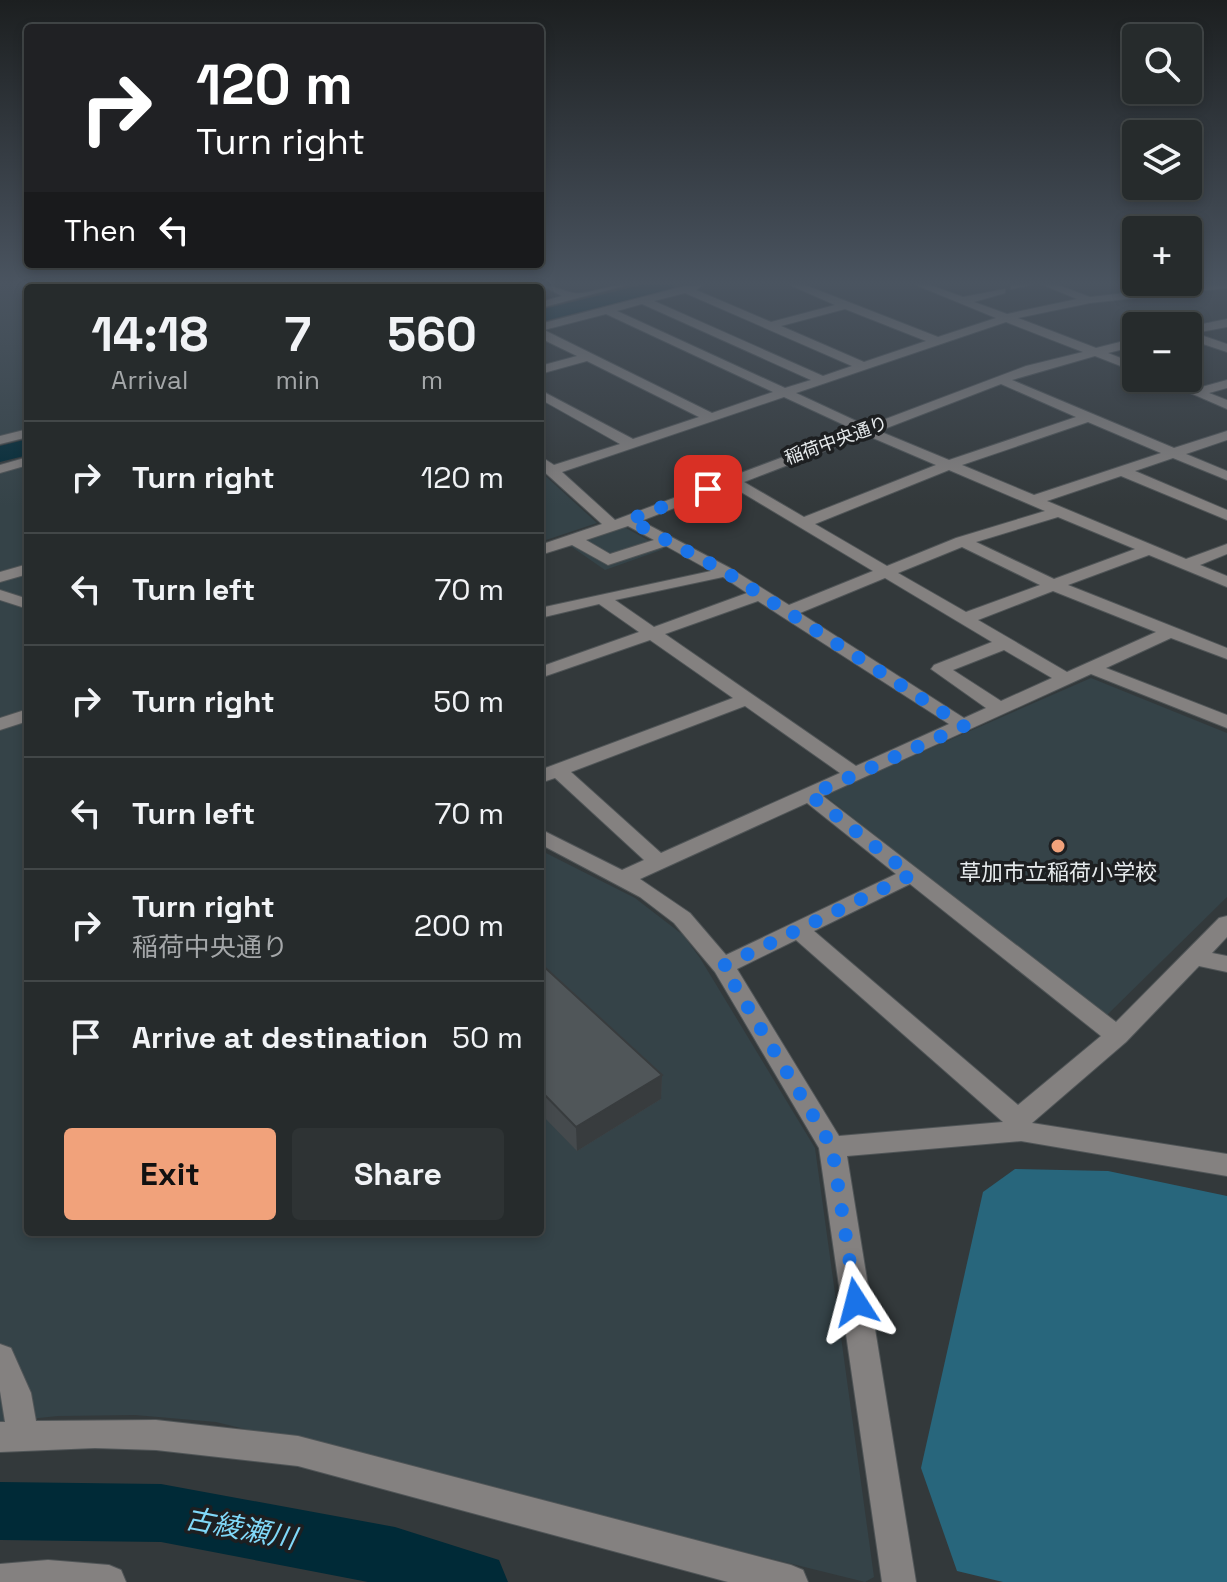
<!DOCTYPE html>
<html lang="en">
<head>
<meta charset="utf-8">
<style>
	:root { --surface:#262b2c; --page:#2e3334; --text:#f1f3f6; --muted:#a4a7a9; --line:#424748; --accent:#f1a27b }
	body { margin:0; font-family:"Space Grotesk","Noto Sans JP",sans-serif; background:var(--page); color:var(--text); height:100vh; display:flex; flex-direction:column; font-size:30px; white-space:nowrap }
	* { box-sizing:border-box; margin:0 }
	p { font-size:26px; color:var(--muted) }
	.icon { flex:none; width:44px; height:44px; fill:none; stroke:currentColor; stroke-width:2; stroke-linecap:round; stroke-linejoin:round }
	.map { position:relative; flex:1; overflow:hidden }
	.drawer { position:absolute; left:24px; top:284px; width:520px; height:952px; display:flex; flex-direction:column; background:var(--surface); border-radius:8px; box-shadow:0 4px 12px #0003,0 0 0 2px var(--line) }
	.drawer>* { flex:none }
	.guide { position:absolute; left:24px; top:24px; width:520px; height:244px; border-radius:8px; box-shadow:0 4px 12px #0003,0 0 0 2px var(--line); background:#202124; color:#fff; overflow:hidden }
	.buttons { position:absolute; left:1122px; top:24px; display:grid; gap:16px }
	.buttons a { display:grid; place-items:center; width:80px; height:80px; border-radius:8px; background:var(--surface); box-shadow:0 4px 12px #0003,0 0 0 2px var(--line); font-size:40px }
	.pin { position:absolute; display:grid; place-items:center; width:68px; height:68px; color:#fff; margin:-34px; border-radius:16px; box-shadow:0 4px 12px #0006 }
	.me { position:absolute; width:88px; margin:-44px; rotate:351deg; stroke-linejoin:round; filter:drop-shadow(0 0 6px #0008) }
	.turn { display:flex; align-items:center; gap:28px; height:168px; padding:0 40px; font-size:36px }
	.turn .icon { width:104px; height:104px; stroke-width:2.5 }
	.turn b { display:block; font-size:56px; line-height:68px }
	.then { display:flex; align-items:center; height:76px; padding:0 40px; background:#0003; gap:16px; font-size:30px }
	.eta { display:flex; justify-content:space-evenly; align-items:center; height:136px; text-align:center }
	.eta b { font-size:48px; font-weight:800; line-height:56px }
	.action { display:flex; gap:16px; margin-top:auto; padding:16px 40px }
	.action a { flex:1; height:92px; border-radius:8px; background:var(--accent); color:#111; font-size:32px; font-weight:800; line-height:92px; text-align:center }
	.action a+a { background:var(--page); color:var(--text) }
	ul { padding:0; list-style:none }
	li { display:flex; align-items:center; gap:24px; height:112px; padding:0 40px; border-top:2px solid var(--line) }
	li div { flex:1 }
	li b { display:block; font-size:30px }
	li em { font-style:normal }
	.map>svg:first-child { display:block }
	.built { fill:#354348 }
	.green { fill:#28667c }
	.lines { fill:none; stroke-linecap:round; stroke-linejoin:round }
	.river { fill:#002a37; fill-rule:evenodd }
	.minor-casing { stroke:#505557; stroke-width:2 }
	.minor { fill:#848180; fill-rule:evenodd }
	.wall { fill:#454a4d }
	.shaded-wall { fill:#383c3e }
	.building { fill:#505659; stroke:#383c3e; stroke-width:2 }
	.route { stroke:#1a73e8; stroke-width:14; stroke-dasharray:0 25.2 }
	.poi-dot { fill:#f1a27b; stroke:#1d1f21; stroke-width:3 }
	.labels { text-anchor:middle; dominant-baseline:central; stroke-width:7; stroke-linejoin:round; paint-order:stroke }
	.far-street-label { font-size:18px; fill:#e7ebed; stroke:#1d1f21 }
	.poi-label { font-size:22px; fill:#e7ebed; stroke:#1d1f21 }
	.near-water-label { font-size:28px; font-style:italic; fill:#80d8f8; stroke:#1d1f21 }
</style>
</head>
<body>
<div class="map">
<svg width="1227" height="1582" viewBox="0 0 1227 1582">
	<rect width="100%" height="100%" fill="#33393b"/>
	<!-- built -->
	<path class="built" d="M0 285H169L175 288H28V430L0 437Z
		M28 465V1232H540V850L635 898 683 935 700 958 815 1148 874 1577 865 1582 216 1422 135 1415 58 1416 0 1422V472Z
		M540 471 597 523 540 542Z
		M624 527 664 549 605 570 569 545Z
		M1091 678 1227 733V897L1105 1017 824 795Z"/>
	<!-- green -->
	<path class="green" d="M1015 1169 1108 1171 1227 1196V1582H1003L957 1571 921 1468 983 1192Z"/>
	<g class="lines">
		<!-- river -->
		<path class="river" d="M641 285H674L671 289 540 322V310Z
			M28 439V455L0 462V446Z
			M0 1482 161 1484 395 1527 499 1560 508 1582H368L161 1542 0 1540Z"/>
		<defs>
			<path id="minor" d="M175 285H188L192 288H178Z
				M295 285H314L309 288H289Z
				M396 285H415L410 288H390Z
				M419 285H434L438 288H423Z
				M541 285C554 285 562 291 574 293 587 295 610 284 627 285L540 308V302L562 296Z
				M703 285 696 290 771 322 835 305 790 285H805L938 337 996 318 916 285H930L963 297 1005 289V293L974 302 1007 314 1077 299 1043 285H1058L1090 297 1199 285H1227V288L1090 303 1018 318 1096 348 1136 338V346L1108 353 1136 364V372L1095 356 1012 380 1174 448 1227 431V440L1186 454 1227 471V480L1173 458 1135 471 1227 510V520L1121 476 1047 501 1186 559 1227 544V554L1200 565 1227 576V587L1149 555 1068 585 1227 648V659L1171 638 1106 668 1227 715V728L1091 674 823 796 1116 1022 1219 918 1227 916V937L1212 953 1227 956V972L1199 966 1126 1042 1032 1123 1227 1154V1176L1021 1141 847 1156 916 1582H882L819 1148 715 972 674 923 640 897 540 844V829L622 870 644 860 555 778 540 783V770L733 698 650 640 540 678V667L639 632 599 604 540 618V608L711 571 666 546 608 565 572 545 540 555V545L602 524 540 468V456L554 465 620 444 540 399V390L633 439 699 417 587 361 540 374V366L577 356 540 338V324L685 286ZM685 293 852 366 823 376 654 301ZM642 304 811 380 785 388 617 311ZM845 309 926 341 864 362 781 326ZM606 314 773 392 712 413 544 330ZM1006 322 1083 352 1026 366 867 426 796 393ZM1001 384 1076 417 949 460 879 431ZM784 397 855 430 615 520 562 472ZM1088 422 1161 453 1034 495 962 465ZM866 435 936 465 804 517 744 482ZM949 470 1045 511 956 538 887 566 815 524ZM731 486 873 571 789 605 730 568 641 521ZM1058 517 1135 549 1054 579 976 542ZM628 526 654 540 610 554 586 540ZM962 547 1040 585 966 612 898 573ZM723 577 747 593 654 627 615 600ZM885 578 992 642 934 665 931 669 986 708 964 718 800 613ZM1053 591 1156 632 1067 672 978 620ZM758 601 781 616 949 724 856 766 665 634ZM1004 650 1052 678 1001 701 953 670ZM745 706 840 773 661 853 571 772ZM807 803 896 874 726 955 690 913 640 879ZM910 884 1101 1036 1018 1105 814 931ZM796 940 1003 1122 839 1136 737 969Z
				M1011 285H1032L1011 289Z
				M1227 319V327L1195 333 1227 344V352L1188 339V327Z
				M1156 378H1173L1198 388 1227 380V388L1209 393 1227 400V409Z
				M28 429V437L0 444V436Z
				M28 457V465L0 473V465Z
				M28 564V574L0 582V572Z
				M0 590 28 599V609L0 600Z
				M28 709V721L0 730V718Z
				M0 1344 11 1348 31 1393 36 1421 156 1420 298 1436 791 1565 803 1570 808 1582H728L298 1466 156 1450 95 1448 0 1452V1422H5L0 1391Z
				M48 1560 109 1565 121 1570 126 1582H0V1564Z"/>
		</defs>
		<!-- minor casing -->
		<use href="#minor" class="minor-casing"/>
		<!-- minor -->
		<use href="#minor" class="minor"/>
	</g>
	<!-- wall -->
	<path class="wall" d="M540 963 662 1075 661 1099 577 1151 540 1113Z"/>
	<!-- shaded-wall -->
	<path class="shaded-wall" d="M662 1075 661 1099 577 1151 576 1127Z"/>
	<!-- building -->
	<path class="building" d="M540 963 662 1075 576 1127 540 1090Z"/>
	<!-- sky -->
	<linearGradient id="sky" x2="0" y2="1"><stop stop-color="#1c1f20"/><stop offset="0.56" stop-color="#4a5460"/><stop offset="1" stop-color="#4a5460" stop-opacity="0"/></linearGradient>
	<rect width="1227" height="506" fill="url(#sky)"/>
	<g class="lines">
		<!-- route -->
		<path class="route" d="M708 489 629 520 724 571 964 726 810 795 911 875 723 966 832 1147 856 1302"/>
	</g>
	<!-- markers -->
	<circle class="poi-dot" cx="1058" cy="846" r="8"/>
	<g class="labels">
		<!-- far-street labels -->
		<g class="far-street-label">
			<text transform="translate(836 440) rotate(-20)">稲荷中央通り</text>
		</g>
		<!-- poi labels -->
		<g class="poi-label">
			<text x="1058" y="872">草加市立稲荷小学校</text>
		</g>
		<!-- near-water labels -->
		<g class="near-water-label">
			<text transform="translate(241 1528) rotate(11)">古綾瀬川</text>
		</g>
	</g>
</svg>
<div class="buttons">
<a><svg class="icon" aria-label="search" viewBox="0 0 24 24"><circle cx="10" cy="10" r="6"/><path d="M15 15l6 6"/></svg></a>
<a><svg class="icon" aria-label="layers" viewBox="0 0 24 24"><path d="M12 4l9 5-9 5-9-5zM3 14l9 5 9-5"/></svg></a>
<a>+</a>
<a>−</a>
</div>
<div class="pin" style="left:708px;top:489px;background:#d93025"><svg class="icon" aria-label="arrive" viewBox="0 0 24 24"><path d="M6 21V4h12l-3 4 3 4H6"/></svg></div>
<svg class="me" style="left:856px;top:1302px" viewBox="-20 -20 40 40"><path d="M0-17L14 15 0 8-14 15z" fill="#1a73e8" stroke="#fff" stroke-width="4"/></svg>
<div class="guide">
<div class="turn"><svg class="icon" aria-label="right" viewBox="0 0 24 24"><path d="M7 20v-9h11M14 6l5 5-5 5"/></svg><div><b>120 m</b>Turn right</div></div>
<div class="then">Then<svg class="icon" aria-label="left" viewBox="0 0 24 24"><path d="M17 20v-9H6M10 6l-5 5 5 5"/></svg></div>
</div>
<section class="drawer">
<div class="eta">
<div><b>14:18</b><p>Arrival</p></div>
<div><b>7</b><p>min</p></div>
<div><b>560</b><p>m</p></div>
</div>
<ul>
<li><svg class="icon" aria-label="right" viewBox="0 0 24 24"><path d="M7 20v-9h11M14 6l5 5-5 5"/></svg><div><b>Turn right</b></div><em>120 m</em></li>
<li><svg class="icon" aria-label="left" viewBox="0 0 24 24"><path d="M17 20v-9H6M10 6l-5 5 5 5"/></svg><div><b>Turn left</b></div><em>70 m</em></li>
<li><svg class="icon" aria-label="right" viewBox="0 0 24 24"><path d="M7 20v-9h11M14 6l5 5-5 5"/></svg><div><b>Turn right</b></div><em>50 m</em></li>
<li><svg class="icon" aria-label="left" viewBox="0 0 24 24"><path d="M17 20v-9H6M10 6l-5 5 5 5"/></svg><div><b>Turn left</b></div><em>70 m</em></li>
<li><svg class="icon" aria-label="right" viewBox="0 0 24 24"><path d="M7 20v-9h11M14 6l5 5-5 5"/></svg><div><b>Turn right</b><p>稲荷中央通り</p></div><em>200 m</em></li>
<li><svg class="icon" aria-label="arrive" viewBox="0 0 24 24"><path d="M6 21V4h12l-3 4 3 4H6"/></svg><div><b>Arrive at destination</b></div><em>50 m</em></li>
</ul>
<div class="action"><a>Exit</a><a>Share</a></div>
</section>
</div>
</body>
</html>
